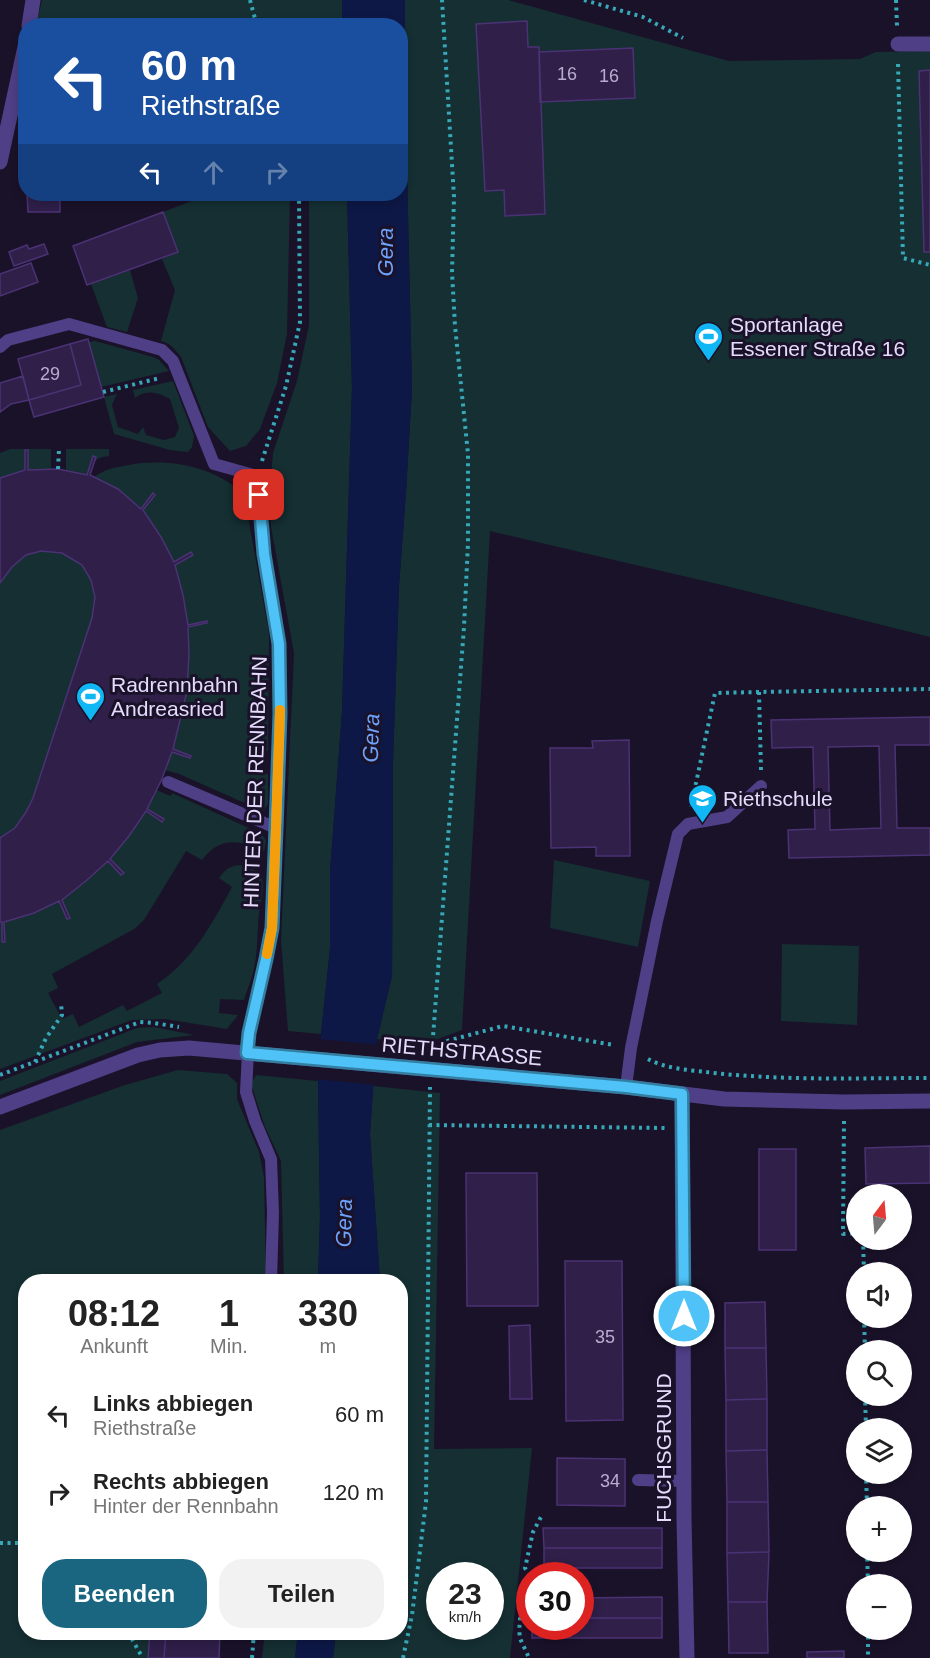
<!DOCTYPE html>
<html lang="de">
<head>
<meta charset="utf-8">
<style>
	:root { --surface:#fff; --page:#f2f2f2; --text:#222; --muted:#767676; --accent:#1a6580 }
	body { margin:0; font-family:Helvetica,sans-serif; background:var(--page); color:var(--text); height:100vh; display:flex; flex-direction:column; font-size:22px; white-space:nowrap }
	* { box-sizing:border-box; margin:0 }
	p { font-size:20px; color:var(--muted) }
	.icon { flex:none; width:33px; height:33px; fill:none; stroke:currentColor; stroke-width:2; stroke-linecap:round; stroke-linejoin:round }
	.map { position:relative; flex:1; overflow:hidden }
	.panel { position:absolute; left:18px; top:1274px; width:390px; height:366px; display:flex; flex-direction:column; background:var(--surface); border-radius:24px; box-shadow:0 3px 9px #0003 }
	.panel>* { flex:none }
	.top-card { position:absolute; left:18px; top:18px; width:390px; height:183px; border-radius:24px; box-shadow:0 3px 9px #0003; background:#1a4fa0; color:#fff; overflow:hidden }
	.needle { width:39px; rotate:16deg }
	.tools { position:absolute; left:846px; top:1184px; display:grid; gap:12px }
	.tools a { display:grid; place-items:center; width:66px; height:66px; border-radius:50%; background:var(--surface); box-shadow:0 3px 9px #0003; font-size:30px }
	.speed { position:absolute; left:426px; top:1562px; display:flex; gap:12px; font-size:30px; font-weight:700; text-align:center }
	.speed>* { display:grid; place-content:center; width:78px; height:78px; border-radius:50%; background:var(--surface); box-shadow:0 3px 9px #0003; line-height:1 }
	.speed small { font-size:15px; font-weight:400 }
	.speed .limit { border:9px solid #d22; background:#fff; color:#111 }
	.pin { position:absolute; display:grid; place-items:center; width:51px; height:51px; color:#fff; margin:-26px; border-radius:12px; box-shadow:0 3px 9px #0006 }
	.me { position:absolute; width:66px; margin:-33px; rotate:0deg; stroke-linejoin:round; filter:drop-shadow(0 0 4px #0008) }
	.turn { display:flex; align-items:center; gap:21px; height:126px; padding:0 24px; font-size:27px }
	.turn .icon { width:78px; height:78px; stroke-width:2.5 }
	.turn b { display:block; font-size:42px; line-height:51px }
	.lanes { display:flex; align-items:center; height:57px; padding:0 24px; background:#0003; justify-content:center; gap:30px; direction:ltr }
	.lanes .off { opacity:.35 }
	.eta { display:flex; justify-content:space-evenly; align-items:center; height:102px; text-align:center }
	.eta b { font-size:36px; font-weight:800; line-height:42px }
	.button { display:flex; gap:12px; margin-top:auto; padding:12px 24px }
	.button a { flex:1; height:69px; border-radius:24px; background:var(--accent); color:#fff; font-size:24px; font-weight:800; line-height:69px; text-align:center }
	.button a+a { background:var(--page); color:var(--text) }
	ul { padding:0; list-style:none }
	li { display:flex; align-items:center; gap:18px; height:78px; padding:0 24px }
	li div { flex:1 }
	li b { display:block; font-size:22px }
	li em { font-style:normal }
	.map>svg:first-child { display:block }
	.green { fill:#152f33; fill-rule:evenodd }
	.water { fill:#0d1847 }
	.pier { fill:#1a1229 }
	.building { fill:#2f1f49; stroke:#4b3274; stroke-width:1.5; fill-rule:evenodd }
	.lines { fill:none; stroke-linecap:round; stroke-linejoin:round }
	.path { stroke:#36a8b7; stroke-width:4; stroke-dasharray:3 4.5; stroke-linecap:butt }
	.service { stroke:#4e3f86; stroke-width:12 }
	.minor { stroke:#4e3f86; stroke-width:15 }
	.route-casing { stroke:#337fa1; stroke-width:15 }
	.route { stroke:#4fc3f7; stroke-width:10 }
	.slow { stroke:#f59e0b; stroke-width:10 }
	.labels { text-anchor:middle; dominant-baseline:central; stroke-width:6; stroke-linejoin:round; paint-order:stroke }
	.number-label { font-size:18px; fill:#b8add0 }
	.poi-label { font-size:21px; fill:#e5dcfd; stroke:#1a1229; text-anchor:start }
	.street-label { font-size:21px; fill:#e5dcfd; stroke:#1a1229 }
	.water-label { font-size:22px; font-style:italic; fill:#6ea1f9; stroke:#1a1229 }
</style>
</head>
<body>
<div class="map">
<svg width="930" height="1658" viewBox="0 0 930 1658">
	<rect width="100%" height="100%" fill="#1a1229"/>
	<!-- green -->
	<path class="green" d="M42 0H342V25L36 26Z
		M405 0H508L729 61 860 59 876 52 930 51V637L726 586 490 531 462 1030 427 1043 377 1039 392 976 393 762 399 586 406 492 412 389 405 83Z
		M210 194H290L287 334 277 383 260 429 246 446 230 451 208 427 181 357C175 349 170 343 161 341L175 290 162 259 178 252 163 212Z
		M309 194H347L352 387 342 712 330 872V949L321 1034 288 1031 281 940 294 653 271 527 270 487 273 453 297 381 309 325Z
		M130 270 138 298 127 332 107 327 91 284Z
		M95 341 153 357 159 360 169 371 101 387 89 342Z
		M173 381 194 436 192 447 188 452 170 450 114 434 104 397 117 394 112 405 118 427 138 434 143 427 146 435 164 440 175 437 179 428 170 399C159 392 146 389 135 398L133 390Z
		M10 449H51V469L66 470V449H109V456C94 458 94 461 90 475L94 477C108 468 113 468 129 465 170 458 212 466 244 494L269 633 268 751H258V773L268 774V804L263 811 179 774 165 770 156 790 171 796 172 793 262 834 266 841 264 851C240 840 220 836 202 860L186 851 144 920 134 929 52 974 58 988 48 993 62 1019 73 1014 79 1027 123 1005 127 1011 162 993 157 984C193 960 212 924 232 887L219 878C226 868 233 863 246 866 252 868 258 871 261 877 266 887 260 902 259 913 257 932 258 951 254 969 252 979 247 990 244 1000L220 999 219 1013 238 1015 227 1029 165 1019 132 1020 0 1069V453Z
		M554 860 650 881 638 947 550 928Z
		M782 944 859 946 857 1025 781 1021Z
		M154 1027 194 1035 137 1042 0 1095V1081L137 1028Z
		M178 1070 227 1074 237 1083V1099L259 1152 264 1177 266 1281H26V1632H220L219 1658H0V1130L125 1085Z
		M256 1075 318 1081 320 1217 318 1281H284L281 1161 265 1127 251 1084Z
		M373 1086 440 1093 434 1449 532 1448 510 1658H333L336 1632H400V1281H380L370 1134ZM440 1575H490V1626H440Z
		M265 1632H298L295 1658H262Z"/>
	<!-- water -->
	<path class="water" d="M342 0H405V83L412 389 406 492 399 586 393 762 392 976 377 1039 370 1134 380 1281H318L320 1217 318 1081 321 1034 330 949V872L342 712 352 387 347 194H400V26L342 25Z
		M298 1632H336L333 1658H295Z"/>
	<!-- pier -->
	<path class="pier" d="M318 1039 380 1045 377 1085 315 1079Z"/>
	<!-- building -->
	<path class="building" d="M527 21 528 47H539L545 214 505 216 504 190 485 191 476 24Z
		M633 48 635 98 540 102 539 52Z
		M930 70V252H924L919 71Z
		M27 194H60V212H28Z
		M163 212 178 252 87 285 73 246Z
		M44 244 48 254 14 266 9 252 27 245 29 249Z
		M31 263 38 282 0 296V274Z
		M88 339 104 397 34 417 29 400 81 385 70 344Z
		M70 344 81 385 29 400 18 359Z
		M23 376 29 400 11 404 0 412V383Z
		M25 450H28V470L58 469 87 475 93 456 96 457 90 475 118 489 141 509 153 493 155 495 143 510 161 537 174 562 191 552 193 555 175 565 183 595 188 625 207 621V623L188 627 189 655 187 688 207 690V693L187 691 173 749 191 756 190 758 172 752 161 781 147 809 164 819 162 822 146 811 129 836 110 859 124 873 121 875 108 861 87 880 62 900 70 918 67 919 59 901 34 913 4 922 5 942H2V922H0V838L15 828 26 812 33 798 92 618 95 597 91 580 82 565 62 553 41 551 26 555 12 567 0 583V478L25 470Z
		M930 717V745H895L897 828H930V855L789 858 788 830 815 829 813 747 772 748 771 720ZM879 746 881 828 830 830 828 747Z
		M629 740 630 856H596V847L551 848 550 748H593L592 741Z
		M930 1146V1183L866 1184 865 1148Z
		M759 1149H796V1250H759Z
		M466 1173H537L538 1306H467Z
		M565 1261H622L623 1420 566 1421Z
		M765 1302 766 1348H725V1303Z
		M530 1325 532 1399H510L509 1326Z
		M725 1348H766L767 1399 726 1400Z
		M767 1399V1450L726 1451V1400Z
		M767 1450 768 1502H727L726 1451Z
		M557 1458 625 1459V1506L557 1505Z
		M727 1502H768L769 1552 727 1553Z
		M543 1528H662V1548H544Z
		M544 1548H662V1568H544Z
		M769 1552 767 1602H728L727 1553Z
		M662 1597V1618H580V1598Z
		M728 1602H767L768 1653H729Z
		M580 1618H662V1638H532V1626H580Z
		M150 1632H166L164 1658H148Z
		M166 1632H220L219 1658H164Z
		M844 1651V1658H807V1652Z"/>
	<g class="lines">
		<!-- path -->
		<path class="path" d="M250 0 257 26
			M584 0 643 17 683 38
			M896 0 897 26
			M898 64 903 258 930 265
			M103 392 160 378
			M262 461 286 386 300 322 299 194
			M58 469 59 449
			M761 770 759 692 930 689
			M691 807 715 693 759 692
			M432 1045 503 1026 614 1045
			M432 1050 464 627 468 543V454L455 326 452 272 454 197 442 0
			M648 1059C664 1068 687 1070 706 1072 780 1081 855 1078 930 1078
			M35 1062 46 1038 62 1015 61 1003
			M0 1075 140 1022 154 1023 179 1027
			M844 1121 843 1234 856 1233
			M429 1125 665 1128
			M863 1239 864 1272
			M864 1317 865 1350
			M865 1395 866 1428
			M866 1473 867 1506
			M0 1543H26
			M867 1551 868 1584
			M530 1576 525 1568 533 1532 541 1517
			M868 1629V1658
			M128 1632 141 1655
			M528 1656C526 1650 522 1644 520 1638 518 1626 521 1598 530 1591
			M252 1658 254 1632
			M403 1658 412 1615 426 1502 430 1087"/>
		<!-- service -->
		<path class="service" d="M0 347 8 340 69 324 162 350 173 361 214 464 257 476 264 554 279 644 280 714 271 928 266 959 249 1033 246 1092 255 1121 271 1159 273 1213 271 1281
			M168 782 276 828
			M626 1087 631 1048 657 921 678 834 688 824 727 817 761 786
			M638 1480 684 1481"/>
		<!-- minor -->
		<path class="minor" d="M29 26 33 0
			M898 44H930
			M0 162 26 42
			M682 1094 684 1518 687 1658
			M0 1107 138 1055 160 1050 189 1048 626 1087 724 1099 844 1102 930 1101"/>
	</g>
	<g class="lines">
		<defs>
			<path id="route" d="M259 495 264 554 279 644 280 714 276 828 272 928 266 959 249 1033 247 1053 626 1087 682 1094 684 1316"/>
		</defs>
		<!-- route casing -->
		<use href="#route" class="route-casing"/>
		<!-- route -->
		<use href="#route" class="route"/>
		<!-- slow -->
		<path class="slow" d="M267 954 272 928 276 828 280 710"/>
	</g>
	<!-- icons -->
	<defs>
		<symbol id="stadium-pin" viewBox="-11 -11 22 30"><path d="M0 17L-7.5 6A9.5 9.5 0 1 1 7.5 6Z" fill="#11b6f4" stroke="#1a1229"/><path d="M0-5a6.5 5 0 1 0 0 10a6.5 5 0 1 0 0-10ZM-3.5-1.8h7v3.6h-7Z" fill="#fff"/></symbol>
		<symbol id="school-pin" viewBox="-11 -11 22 30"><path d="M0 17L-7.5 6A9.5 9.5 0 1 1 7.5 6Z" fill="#11b6f4" stroke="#1a1229"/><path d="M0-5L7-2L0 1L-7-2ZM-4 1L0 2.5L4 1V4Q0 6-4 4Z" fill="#fff"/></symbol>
	</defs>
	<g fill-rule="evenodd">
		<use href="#stadium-pin" x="692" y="320" width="33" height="45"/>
		<use href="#stadium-pin" x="74" y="680" width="33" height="45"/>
		<use href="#school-pin" x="686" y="782" width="33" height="45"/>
	</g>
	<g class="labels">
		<!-- number labels -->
		<g class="number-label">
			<text x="567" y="74">16</text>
			<text x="609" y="76">16</text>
			<text x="50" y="374">29</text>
			<text x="605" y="1337">35</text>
			<text x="610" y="1481">34</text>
		</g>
		<!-- poi labels -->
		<g class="poi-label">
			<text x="730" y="324">Sportanlage<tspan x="730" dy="24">Essener Straße 16</tspan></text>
			<text x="111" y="684">Radrennbahn<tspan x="111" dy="24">Andreasried</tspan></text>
			<text x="723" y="798">Riethschule</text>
		</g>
		<!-- street labels -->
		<g class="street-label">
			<text transform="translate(255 782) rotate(-88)">HINTER DER RENNBAHN</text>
			<text transform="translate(462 1051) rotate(5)">RIETHSTRASSE</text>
			<text transform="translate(663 1448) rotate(-90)">FUCHSGRUND</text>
		</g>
		<!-- water labels -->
		<g class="water-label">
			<text transform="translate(385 252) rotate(-90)">Gera</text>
			<text transform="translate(371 738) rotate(-88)">Gera</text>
			<text transform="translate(344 1223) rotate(-89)">Gera</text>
		</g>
	</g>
</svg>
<div class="tools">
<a><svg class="needle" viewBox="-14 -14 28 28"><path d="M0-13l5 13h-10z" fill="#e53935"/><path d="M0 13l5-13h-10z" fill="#767676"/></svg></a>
<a><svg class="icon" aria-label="sound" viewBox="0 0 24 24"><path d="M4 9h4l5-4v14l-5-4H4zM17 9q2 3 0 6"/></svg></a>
<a><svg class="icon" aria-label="search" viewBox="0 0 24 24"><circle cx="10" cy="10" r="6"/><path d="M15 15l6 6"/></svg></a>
<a><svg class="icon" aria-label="layers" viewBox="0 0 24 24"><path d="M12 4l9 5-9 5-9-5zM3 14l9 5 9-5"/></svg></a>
<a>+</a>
<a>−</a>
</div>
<div class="speed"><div>23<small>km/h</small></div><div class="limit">30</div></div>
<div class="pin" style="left:259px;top:495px;background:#d93025"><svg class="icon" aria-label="arrive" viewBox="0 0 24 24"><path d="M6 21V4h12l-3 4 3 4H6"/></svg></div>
<svg class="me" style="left:684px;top:1316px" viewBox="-20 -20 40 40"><circle r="17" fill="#4fc3f7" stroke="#fff" stroke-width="3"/><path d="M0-11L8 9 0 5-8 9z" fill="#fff"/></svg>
<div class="top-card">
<div class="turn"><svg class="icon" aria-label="left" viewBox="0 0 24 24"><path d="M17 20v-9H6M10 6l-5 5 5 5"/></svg><div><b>60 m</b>Riethstraße</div></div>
<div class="lanes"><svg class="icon" aria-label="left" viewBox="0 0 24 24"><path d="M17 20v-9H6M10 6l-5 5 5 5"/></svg><svg class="icon off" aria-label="ahead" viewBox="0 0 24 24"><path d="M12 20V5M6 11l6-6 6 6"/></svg><svg class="icon off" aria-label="right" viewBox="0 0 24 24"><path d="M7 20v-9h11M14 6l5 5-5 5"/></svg></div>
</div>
<section class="panel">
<div class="eta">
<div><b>08:12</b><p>Ankunft</p></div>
<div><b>1</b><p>Min.</p></div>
<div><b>330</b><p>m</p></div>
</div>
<ul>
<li><svg class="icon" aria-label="left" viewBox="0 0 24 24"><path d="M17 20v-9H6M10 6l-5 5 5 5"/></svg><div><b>Links abbiegen</b><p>Riethstraße</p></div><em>60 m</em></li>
<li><svg class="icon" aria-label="right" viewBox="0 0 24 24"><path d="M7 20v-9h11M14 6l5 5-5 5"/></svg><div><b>Rechts abbiegen</b><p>Hinter der Rennbahn</p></div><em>120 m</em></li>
</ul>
<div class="button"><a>Beenden</a><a>Teilen</a></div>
</section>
</div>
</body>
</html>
